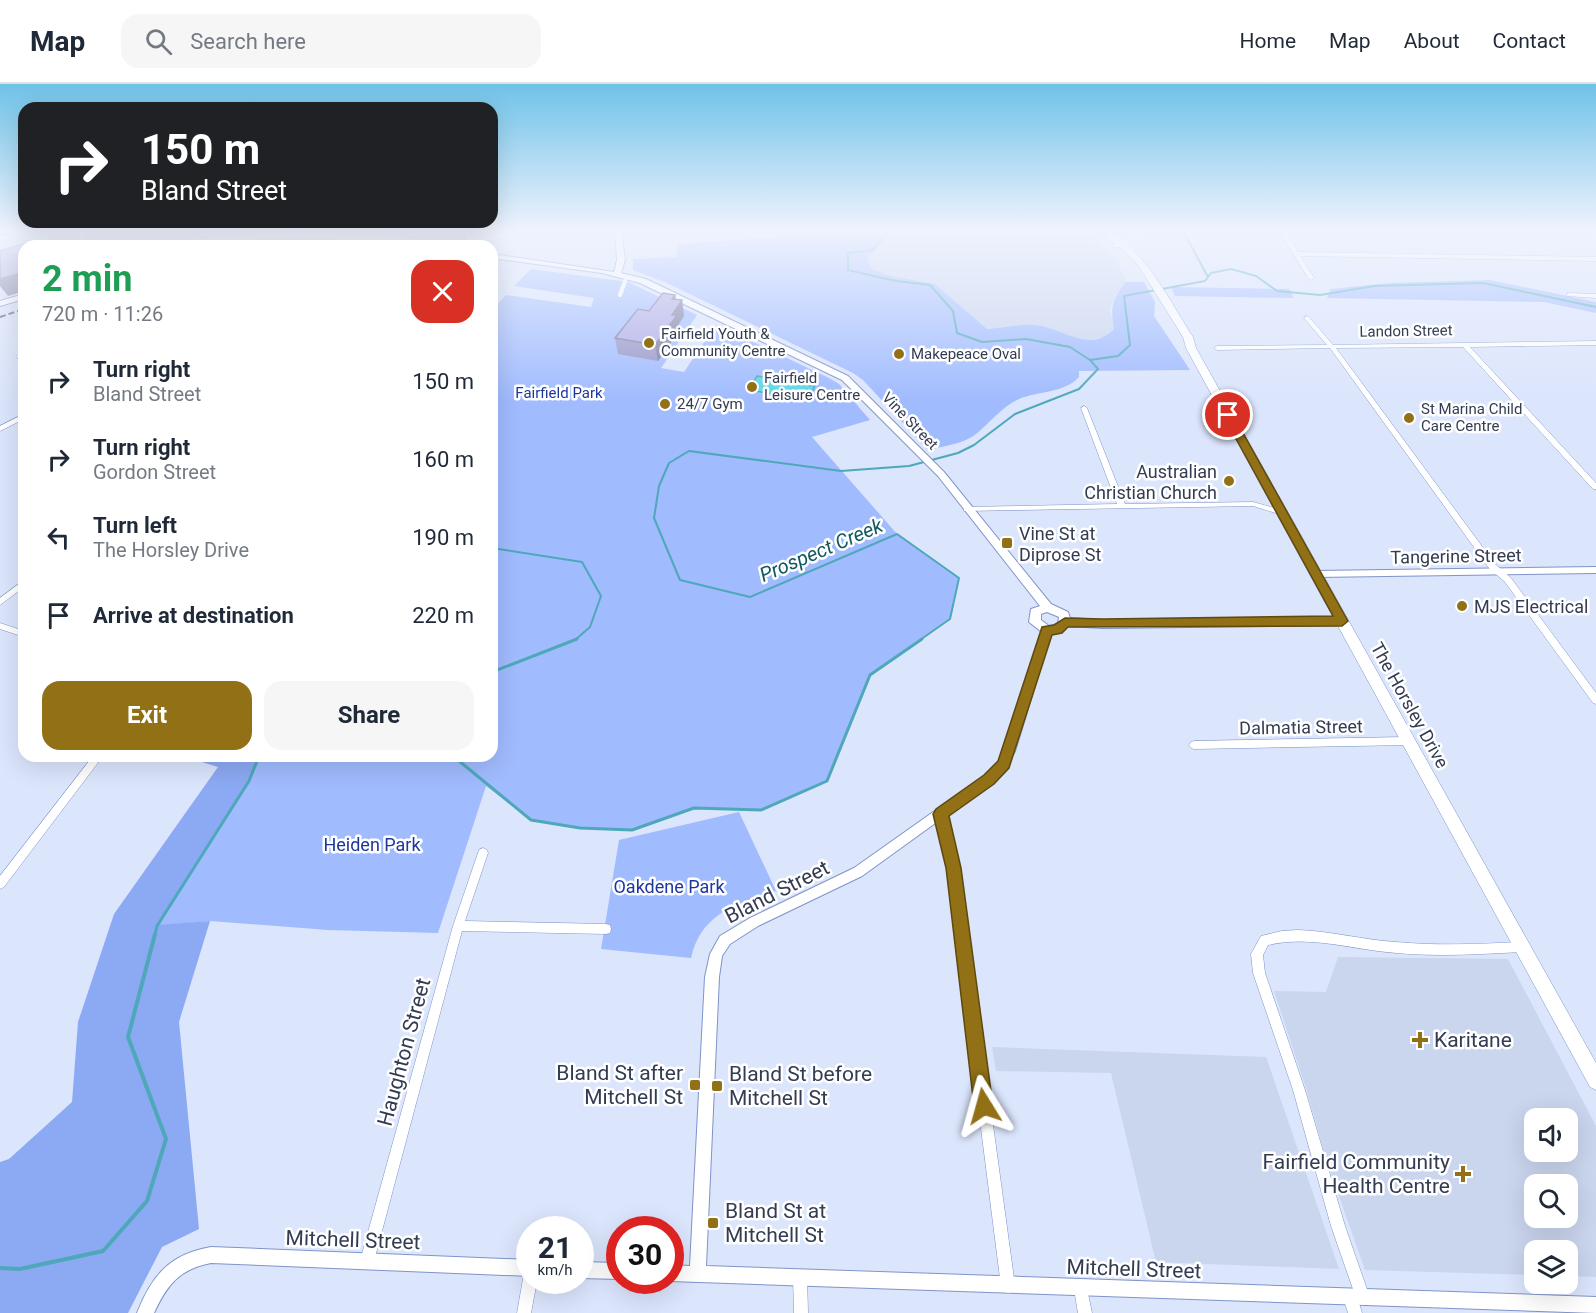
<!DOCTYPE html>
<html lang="en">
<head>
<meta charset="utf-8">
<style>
	:root { --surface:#fff; --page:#f6f6f7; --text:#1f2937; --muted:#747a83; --line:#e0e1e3; --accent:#917016 }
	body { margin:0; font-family:Roboto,sans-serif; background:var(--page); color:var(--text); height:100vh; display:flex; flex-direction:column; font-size:22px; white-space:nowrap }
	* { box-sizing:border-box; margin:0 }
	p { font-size:20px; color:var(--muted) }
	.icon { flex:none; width:33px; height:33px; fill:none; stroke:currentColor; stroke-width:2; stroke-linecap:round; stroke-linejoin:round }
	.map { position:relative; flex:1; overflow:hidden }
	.side { position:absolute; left:18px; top:156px; width:480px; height:522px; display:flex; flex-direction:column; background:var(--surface); border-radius:18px; box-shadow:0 6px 24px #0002 }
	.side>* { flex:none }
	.guide { position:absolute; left:18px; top:18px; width:480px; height:126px; border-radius:18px; box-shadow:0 6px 24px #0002; background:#202124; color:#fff; overflow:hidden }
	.controls { position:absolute; left:1524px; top:1024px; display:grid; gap:12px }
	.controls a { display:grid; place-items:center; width:54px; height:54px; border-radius:12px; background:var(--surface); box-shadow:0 6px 24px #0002; font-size:30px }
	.speed { position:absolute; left:516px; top:1132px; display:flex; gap:12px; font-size:30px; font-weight:700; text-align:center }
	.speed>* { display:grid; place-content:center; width:78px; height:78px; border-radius:50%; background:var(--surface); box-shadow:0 6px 24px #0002; line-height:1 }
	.speed small { font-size:15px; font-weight:400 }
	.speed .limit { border:9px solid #d22; background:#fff; color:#111 }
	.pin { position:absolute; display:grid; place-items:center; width:51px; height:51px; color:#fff; margin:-26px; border:3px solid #fff; border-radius:50%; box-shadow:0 2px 6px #0007 }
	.me { position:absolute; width:66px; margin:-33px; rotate:352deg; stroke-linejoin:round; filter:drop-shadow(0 0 4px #0008) }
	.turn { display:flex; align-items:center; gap:21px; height:126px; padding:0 24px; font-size:27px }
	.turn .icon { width:78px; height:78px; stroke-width:2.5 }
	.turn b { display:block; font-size:42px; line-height:51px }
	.round { display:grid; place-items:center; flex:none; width:63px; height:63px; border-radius:18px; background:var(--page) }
	.head { display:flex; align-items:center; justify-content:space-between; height:102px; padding:0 24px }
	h1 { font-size:36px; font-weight:700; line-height:45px; color:#1e9e55 }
	.cta { display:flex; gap:12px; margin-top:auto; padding:12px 24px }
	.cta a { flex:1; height:69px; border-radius:18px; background:var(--accent); color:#fff; font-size:24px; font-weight:700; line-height:69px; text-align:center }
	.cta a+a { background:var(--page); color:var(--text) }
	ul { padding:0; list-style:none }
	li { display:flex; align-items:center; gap:18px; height:78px; padding:0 24px }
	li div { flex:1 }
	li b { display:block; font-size:22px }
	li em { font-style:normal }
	header { display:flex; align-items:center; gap:36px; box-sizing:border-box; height:84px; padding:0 30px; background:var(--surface); border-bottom:2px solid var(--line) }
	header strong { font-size:28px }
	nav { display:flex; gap:33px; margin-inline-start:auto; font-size:21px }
	.search { width:420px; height:54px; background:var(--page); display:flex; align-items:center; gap:15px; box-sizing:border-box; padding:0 21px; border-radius:18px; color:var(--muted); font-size:22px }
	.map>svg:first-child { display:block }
	.built { fill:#cad5ee; fill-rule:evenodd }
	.green { fill:#a0bbfe }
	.forest { fill:#8ca9f3 }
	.water { fill:#59d7e7; stroke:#4ea8ba; stroke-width:1.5 }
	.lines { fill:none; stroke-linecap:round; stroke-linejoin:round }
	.stream-far2 { stroke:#4ea8ba; stroke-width:2 }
	.stream-far1 { stroke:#4ea8ba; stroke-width:3 }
	.stream { stroke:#4ea8ba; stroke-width:4 }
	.pedestrian-casing { stroke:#7f94c9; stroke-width:5 }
	.minor-casing { stroke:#7f94c9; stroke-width:1 }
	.tertiary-casing { stroke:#7f94c9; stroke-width:2 }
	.secondary-casing { stroke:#7f94c9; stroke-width:2 }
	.primary-casing { stroke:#7f94c9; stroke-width:1 }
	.pedestrian { stroke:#fff; stroke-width:4.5 }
	.minor { fill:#fff; fill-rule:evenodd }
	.tertiary { fill:#fff; fill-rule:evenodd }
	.secondary { fill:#fff; fill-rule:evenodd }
	.primary { fill:#fff; fill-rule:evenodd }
	.rail { stroke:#4b546a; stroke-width:2; stroke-dasharray:6 3; stroke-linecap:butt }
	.secondary-bridge-casing { stroke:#7f94c9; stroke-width:8; stroke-linecap:butt }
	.secondary-bridge { stroke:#fff; stroke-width:8 }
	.wall { fill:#9693c5 }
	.shaded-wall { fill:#7a78a0 }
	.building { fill:#aeabe5; stroke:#7a78a0; stroke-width:1.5 }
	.route { fill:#917016; stroke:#5e490e; stroke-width:1.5 }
	.poi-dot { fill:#917016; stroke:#fff; stroke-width:2 }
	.labels { text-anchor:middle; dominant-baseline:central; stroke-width:5; stroke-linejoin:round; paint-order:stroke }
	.far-street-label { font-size:15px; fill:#333c52; stroke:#fff }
	.far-poi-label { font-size:15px; fill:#333c52; stroke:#fff; text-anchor:start }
	.far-park-label { font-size:15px; fill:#1e379f; stroke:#fff }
	.poi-label { font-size:18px; fill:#333c52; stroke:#fff; text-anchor:start }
	.street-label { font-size:18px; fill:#333c52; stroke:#fff }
	.park-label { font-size:18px; fill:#1e379f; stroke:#fff }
	.water-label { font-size:20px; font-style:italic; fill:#105962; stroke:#fff }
	.near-street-label { font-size:21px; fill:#333c52; stroke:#fff }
	.near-poi-label { font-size:21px; fill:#333c52; stroke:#fff; text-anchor:start }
</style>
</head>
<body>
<header>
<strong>Map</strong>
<div class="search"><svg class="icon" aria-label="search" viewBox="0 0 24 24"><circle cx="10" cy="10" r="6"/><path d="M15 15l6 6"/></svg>Search here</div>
<nav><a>Home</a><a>Map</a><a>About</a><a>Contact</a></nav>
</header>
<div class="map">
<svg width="1596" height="1229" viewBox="0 0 1596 1229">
	<rect width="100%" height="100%" fill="#dbe5fc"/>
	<!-- built -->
	<path class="built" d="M97 145H207L164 162H94Z
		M890 145H1078L1092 154 1118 179 1126 198 1115 211 1110 225 1114 245 1106 252 1086 258 1034 241 987 245 935 200 891 192 872 185 867 176Z
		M1338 873 1508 875 1596 1042V1193L1568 1192V1167H1534V1191L1365 1186 1327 1078 1306 1004 1274 907 1326 908ZM1534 1035H1568V1068H1534ZM1534 1101H1568V1134H1534Z
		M992 963 1266 973 1339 1185 1156 1178 1111 989 996 987Z"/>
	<!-- green -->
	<path class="green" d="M779 145H890L867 176 872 185 891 192 935 200 987 245C1002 244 1020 240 1034 241 1063 243 1088 271 1114 245 1110 224 1112 214 1126 198H1144L1155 218 1154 232 1190 286 1079 287V293C1065 309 1038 307 1019 315 1001 323 991 338 976 350 963 360 944 362 928 366L863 296 853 289 667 199 633 186V175L677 173V160L779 153Z
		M531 185 628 198 697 231 661 284 684 288 715 242 718 241 829 294 839 300 870 336 812 353 897 450 959 494 950 535 870 591 827 697 761 726 694 724 632 746 580 744 531 736 486 702 438 849 328 846 210 837 157 842 249 697 259 672H492V226L506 211 591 223 594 214 514 202Z
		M1490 196 1596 218V229L1544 218 1327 214 1331 205 1389 199Z
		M1171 203 1289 205 1294 214 1175 212Z
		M739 728 776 807C736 821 702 828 691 874L601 865 619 756Z"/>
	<!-- forest -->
	<path class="forest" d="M182 672H259L249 697 157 841 210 837 179 938 199 1145 162 1163 128 1229H0V1078L9 1075 72 1018 78 938 114 830 218 683Z"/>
	<!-- water -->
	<path class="water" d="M757 292 815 302 808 316 749 306Z"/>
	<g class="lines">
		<!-- stream-far2 -->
		<path class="stream-far2" d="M890 145 873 166 848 169V186L896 197 930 201 953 227 957 249 982 258 1026 255 1070 263 1090 276 1098 285 1079 305 1015 330 974 361 958 369 909 382 841 387 689 367 669 379 659 402 654 434 680 496 750 513 897 450 959 494 950 535 920 556
			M1182 145 1208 193
			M1090 276 1118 272 1130 261 1124 212 1205 197 1211 189 1231 185 1256 192 1277 207 1320 211 1374 202 1483 199 1596 223
			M492 464 582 478 601 512 590 543 575 556"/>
		<!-- stream-far1 -->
		<path class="stream-far1" d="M492 588 577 555
			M453 672 531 736 580 744 632 746 694 724 761 726 827 697 870 591 922 555
			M155 851 157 842 249 697 259 672"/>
		<!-- stream -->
		<path class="stream" d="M0 1184 20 1185 103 1167 147 1117 166 1055 128 953 155 850"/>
		<defs>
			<path id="pedestrian" d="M620 211 625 197"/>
			<path id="minor" d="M28 145H37L0 157V153Z
				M214 145H221L183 162H175Z
				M466 145H472L471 153 477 155 530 145H541L477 159 466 155Z
				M1135 145H1141L1139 153 1117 163H1113V161L1134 151Z
				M1278 145H1284L1298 168 1596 173V177L1300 172 1314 194 1311 196 1308 194Z
				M359 147 451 160 454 162H440L357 150V148Z
				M344 156 349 157 341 162H334Z
				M1569 209 1596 210V214L1567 212V210Z
				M1307 232 1309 233 1333 261 1596 257V261L1470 263 1596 399V405H1593L1463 263 1336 264 1495 480 1511 494 1596 609V620L1593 619 1505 498 1489 484 1330 264 1217 266 1214 264 1217 262 1327 261 1304 234Z
				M24 265 23 273 24 274V279L16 273 22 266Z
				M1084 322 1087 324 1125 420 1253 418 1285 427 1286 429 1282 431 1253 422 964 427V423H967L1117 420 1081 324Z
				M24 330V335L0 347V342Z
				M24 496V503L0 521V514Z
				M0 539 24 547V553L0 545Z
				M1408 653 1411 654 1413 657 1411 660 1408 661 1194 665 1191 664 1189 661 1191 658 1194 657Z
				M93 672H103L4 803 0 805V792Z
				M941 726 945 727 946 730 958 784 1015 1202 1013 1207 1008 1209 1003 1207 1001 1202 948 784 936 730 937 727Z
				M483 764 487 766 488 769 465 837 606 840 610 841 611 845 610 849 606 850 462 847 374 1177 372 1182 367 1184 362 1182 360 1177 453 842 478 769 479 766Z
				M1298 846C1331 847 1363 856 1396 858 1438 862 1480 860 1522 858L1526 859 1528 863 1526 867 1522 868C1481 870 1438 873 1397 869 1353 866 1312 851 1268 861L1263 871 1265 889 1305 1006 1345 1142 1370 1214 1368 1219 1363 1221 1359 1219 1362 1229H1348L1343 1213 1345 1208 1350 1206 1354 1208 1331 1142 1293 1006 1253 889 1251 870 1261 852 1282 847Z
				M800 1186 805 1188 807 1193 808 1229H794L793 1193 795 1188Z
				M530 1188V1197H537L531 1229H517L523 1195 525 1190Z
				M1081 1198 1086 1200 1092 1229H1078L1074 1205 1076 1200Z"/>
			<path id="tertiary" d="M1596 483V489L1316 493 1311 490 1316 487Z
				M1047 542 1052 546 1015 667 1002 691 862 792 758 842 730 860 722 872 719 893 706 1182 1596 1213V1229L670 1197V1181L690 1182 705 893 710 870 720 852 750 834 854 784 994 685 1005 666 1042 546Z
				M211 1163 530 1176V1192L211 1179C179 1185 167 1201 154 1229H137C152 1191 170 1170 211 1163Z
				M580 1178 620 1179V1195L580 1194Z"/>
			<path id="secondary" d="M81 145H87L83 162H75Z
				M615 145H621L625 176 621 189 646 195 848 292 944 388 1051 520 1068 528 1070 534 1103 536 1342 533 1348 537 1342 541 1103 544 1068 542C1063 549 1051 551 1043 549L1029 538 1031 525 1040 522 938 392 842 296 640 199 602 189 492 174V170L614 188 617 176ZM1047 528 1059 533 1058 540 1049 542 1041 536V530Z
				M24 210V215L0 222V217Z"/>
			<path id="primary" d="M1096 145C1134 145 1174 224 1193 253L1196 264 1596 979V1006L1590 1003 1186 264 1183 253 1138 181 1127 169Z"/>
		</defs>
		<!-- pedestrian casing -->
		<use href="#pedestrian" class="pedestrian-casing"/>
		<!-- minor casing -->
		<use href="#minor" class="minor-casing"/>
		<!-- tertiary casing -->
		<use href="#tertiary" class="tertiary-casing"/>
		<!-- secondary casing -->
		<use href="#secondary" class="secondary-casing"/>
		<!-- primary casing -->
		<use href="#primary" class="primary-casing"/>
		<!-- pedestrian -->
		<use href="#pedestrian" class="pedestrian"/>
		<!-- minor -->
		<use href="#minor" class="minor"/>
		<!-- tertiary -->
		<use href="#tertiary" class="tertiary"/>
		<!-- secondary -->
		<use href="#secondary" class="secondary"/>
		<!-- primary -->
		<use href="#primary" class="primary"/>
		<!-- rail -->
		<path class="rail" d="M212 162 270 145
			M0 233 24 225"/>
		<defs>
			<path id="secondary-bridge" d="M189 162C270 143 339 150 420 162"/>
		</defs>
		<!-- secondary-bridge casing -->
		<use href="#secondary-bridge" class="secondary-bridge-casing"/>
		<!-- secondary-bridge -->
		<use href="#secondary-bridge" class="secondary-bridge"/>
	</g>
	<!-- wall -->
	<path class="wall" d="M675 211 676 215 682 216 684 232 678 241 679 247 658 277 618 270 615 254Z"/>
	<!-- shaded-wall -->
	<path class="shaded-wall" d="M24 188V207L8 212 0 202V195Z
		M675 211 677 223 682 216 684 232 678 241 679 247 658 277 655 261 672 231V215Z"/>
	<!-- building -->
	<path class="building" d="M26 159 29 162H24V188L0 195V167Z
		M663 209 675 211 672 215 682 216 672 231H677L655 261 615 254 638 225 649 227Z"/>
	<!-- sky -->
	<linearGradient id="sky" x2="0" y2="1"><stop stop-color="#6fc2e8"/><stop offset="0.46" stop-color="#eff3fe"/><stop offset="1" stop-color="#eff3fe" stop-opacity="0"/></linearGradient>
	<rect width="1596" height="317" fill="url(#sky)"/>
	<!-- route -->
	<path class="route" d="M1224 328 1233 331 1348 537 1342 542 1068 543 1062 549 1052 551 1009 684 994 700 949 732 961 784 993 1022 990 1029 984 1031 977 1029 974 1022 946 784 933 730 936 725 984 691 998 677 1042 543 1054 541 1065 534 1103 535 1333 532 1223 331Z"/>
	<!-- markers -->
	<g class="poi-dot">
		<circle cx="649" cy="259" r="6"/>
		<circle cx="899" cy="270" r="6"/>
		<circle cx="752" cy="303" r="6"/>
		<circle cx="665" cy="320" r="6"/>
		<circle cx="1409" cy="334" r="6"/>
		<circle cx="1229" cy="397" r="6"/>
		<rect x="1001" y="453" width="12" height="12" rx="3"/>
		<circle cx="1462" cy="522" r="6"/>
		<path d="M1417 947h6v6h6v6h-6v6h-6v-6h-6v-6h6z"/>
		<rect x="689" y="995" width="12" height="12" rx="3"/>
		<rect x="711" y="996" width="12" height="12" rx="3"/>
		<path d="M1460 1081h6v6h6v6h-6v6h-6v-6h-6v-6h6z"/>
		<rect x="707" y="1133" width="12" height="12" rx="3"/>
	</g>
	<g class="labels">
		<!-- far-street labels -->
		<g class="far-street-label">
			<text transform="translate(1406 247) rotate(-1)">Landon Street</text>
			<text transform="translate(910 337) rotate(46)">Vine Street</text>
		</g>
		<!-- far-poi labels -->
		<g class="far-poi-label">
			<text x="661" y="250">Fairfield Youth &amp;<tspan x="661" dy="17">Community Centre</tspan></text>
			<text x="911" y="270">Makepeace Oval</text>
			<text x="764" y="294">Fairfield<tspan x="764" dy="17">Leisure Centre</tspan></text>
			<text x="677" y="320">24/7 Gym</text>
			<text x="1421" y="325">St Marina Child<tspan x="1421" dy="17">Care Centre</tspan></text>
		</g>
		<!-- far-park labels -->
		<g class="far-park-label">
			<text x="559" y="309">Fairfield Park</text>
		</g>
		<!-- poi labels -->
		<g class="poi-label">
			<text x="1217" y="387" text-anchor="end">Australian<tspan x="1217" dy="21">Christian Church</tspan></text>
			<text x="1019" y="449">Vine St at<tspan x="1019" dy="21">Diprose St</tspan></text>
			<text x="1474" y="522">MJS Electrical</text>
		</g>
		<!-- street labels -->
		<g class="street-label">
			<text transform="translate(1456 472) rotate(-1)">Tangerine Street</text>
			<text transform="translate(1410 621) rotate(61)">The Horsley Drive</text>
			<text transform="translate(1301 643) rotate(-1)">Dalmatia Street</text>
		</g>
		<!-- park labels -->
		<g class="park-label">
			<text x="372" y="760">Heiden Park</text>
			<text x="669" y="802">Oakdene Park</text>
		</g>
		<!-- water labels -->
		<g class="water-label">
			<text transform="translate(821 466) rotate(-23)">Prospect Creek</text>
		</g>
		<!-- near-street labels -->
		<g class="near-street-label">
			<text transform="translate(777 808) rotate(-27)">Bland Street</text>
			<text transform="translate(404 968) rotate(-75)">Haughton Street</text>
			<text transform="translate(353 1156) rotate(2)">Mitchell Street</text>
			<text transform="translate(1134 1185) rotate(2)">Mitchell Street</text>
		</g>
		<!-- near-poi labels -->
		<g class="near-poi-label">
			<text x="1434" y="956">Karitane</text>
			<text x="683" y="989" text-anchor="end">Bland St after<tspan x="683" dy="24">Mitchell St</tspan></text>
			<text x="729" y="990">Bland St before<tspan x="729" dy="24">Mitchell St</tspan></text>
			<text x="1450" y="1078" text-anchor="end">Fairfield Community<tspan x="1450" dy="24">Health Centre</tspan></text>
			<text x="725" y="1127">Bland St at<tspan x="725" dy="24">Mitchell St</tspan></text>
		</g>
	</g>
</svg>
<div class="controls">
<a><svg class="icon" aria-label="sound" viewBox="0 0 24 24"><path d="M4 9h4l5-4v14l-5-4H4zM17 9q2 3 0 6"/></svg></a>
<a><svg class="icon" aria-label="search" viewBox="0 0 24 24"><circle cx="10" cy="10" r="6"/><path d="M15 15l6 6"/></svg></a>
<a><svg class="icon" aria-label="layers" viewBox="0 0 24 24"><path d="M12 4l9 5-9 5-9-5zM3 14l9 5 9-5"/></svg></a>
</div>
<div class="speed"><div>21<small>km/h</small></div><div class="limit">30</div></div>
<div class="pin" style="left:1228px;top:331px;background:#d93025"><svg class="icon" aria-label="arrive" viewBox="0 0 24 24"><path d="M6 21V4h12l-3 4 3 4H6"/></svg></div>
<svg class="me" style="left:984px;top:1022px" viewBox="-20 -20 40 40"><path d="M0-17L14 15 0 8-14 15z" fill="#917016" stroke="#fff" stroke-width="4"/></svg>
<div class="guide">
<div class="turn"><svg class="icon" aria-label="right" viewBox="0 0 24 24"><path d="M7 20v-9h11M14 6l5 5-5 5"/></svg><div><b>150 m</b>Bland Street</div></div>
</div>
<section class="side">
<div class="head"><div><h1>2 min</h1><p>720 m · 11:26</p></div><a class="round" style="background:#d93025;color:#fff"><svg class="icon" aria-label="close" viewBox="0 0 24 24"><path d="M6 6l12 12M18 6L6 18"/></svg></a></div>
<ul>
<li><svg class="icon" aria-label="right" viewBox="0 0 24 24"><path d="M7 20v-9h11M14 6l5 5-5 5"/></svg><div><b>Turn right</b><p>Bland Street</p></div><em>150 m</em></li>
<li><svg class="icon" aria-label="right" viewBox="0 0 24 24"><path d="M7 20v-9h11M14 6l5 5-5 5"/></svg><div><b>Turn right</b><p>Gordon Street</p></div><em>160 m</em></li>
<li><svg class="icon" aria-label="left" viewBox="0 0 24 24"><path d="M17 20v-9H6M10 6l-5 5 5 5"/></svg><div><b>Turn left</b><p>The Horsley Drive</p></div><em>190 m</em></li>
<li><svg class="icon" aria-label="arrive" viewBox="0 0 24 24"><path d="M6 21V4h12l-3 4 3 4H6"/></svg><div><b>Arrive at destination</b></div><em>220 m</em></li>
</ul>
<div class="cta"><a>Exit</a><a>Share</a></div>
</section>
</div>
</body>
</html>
